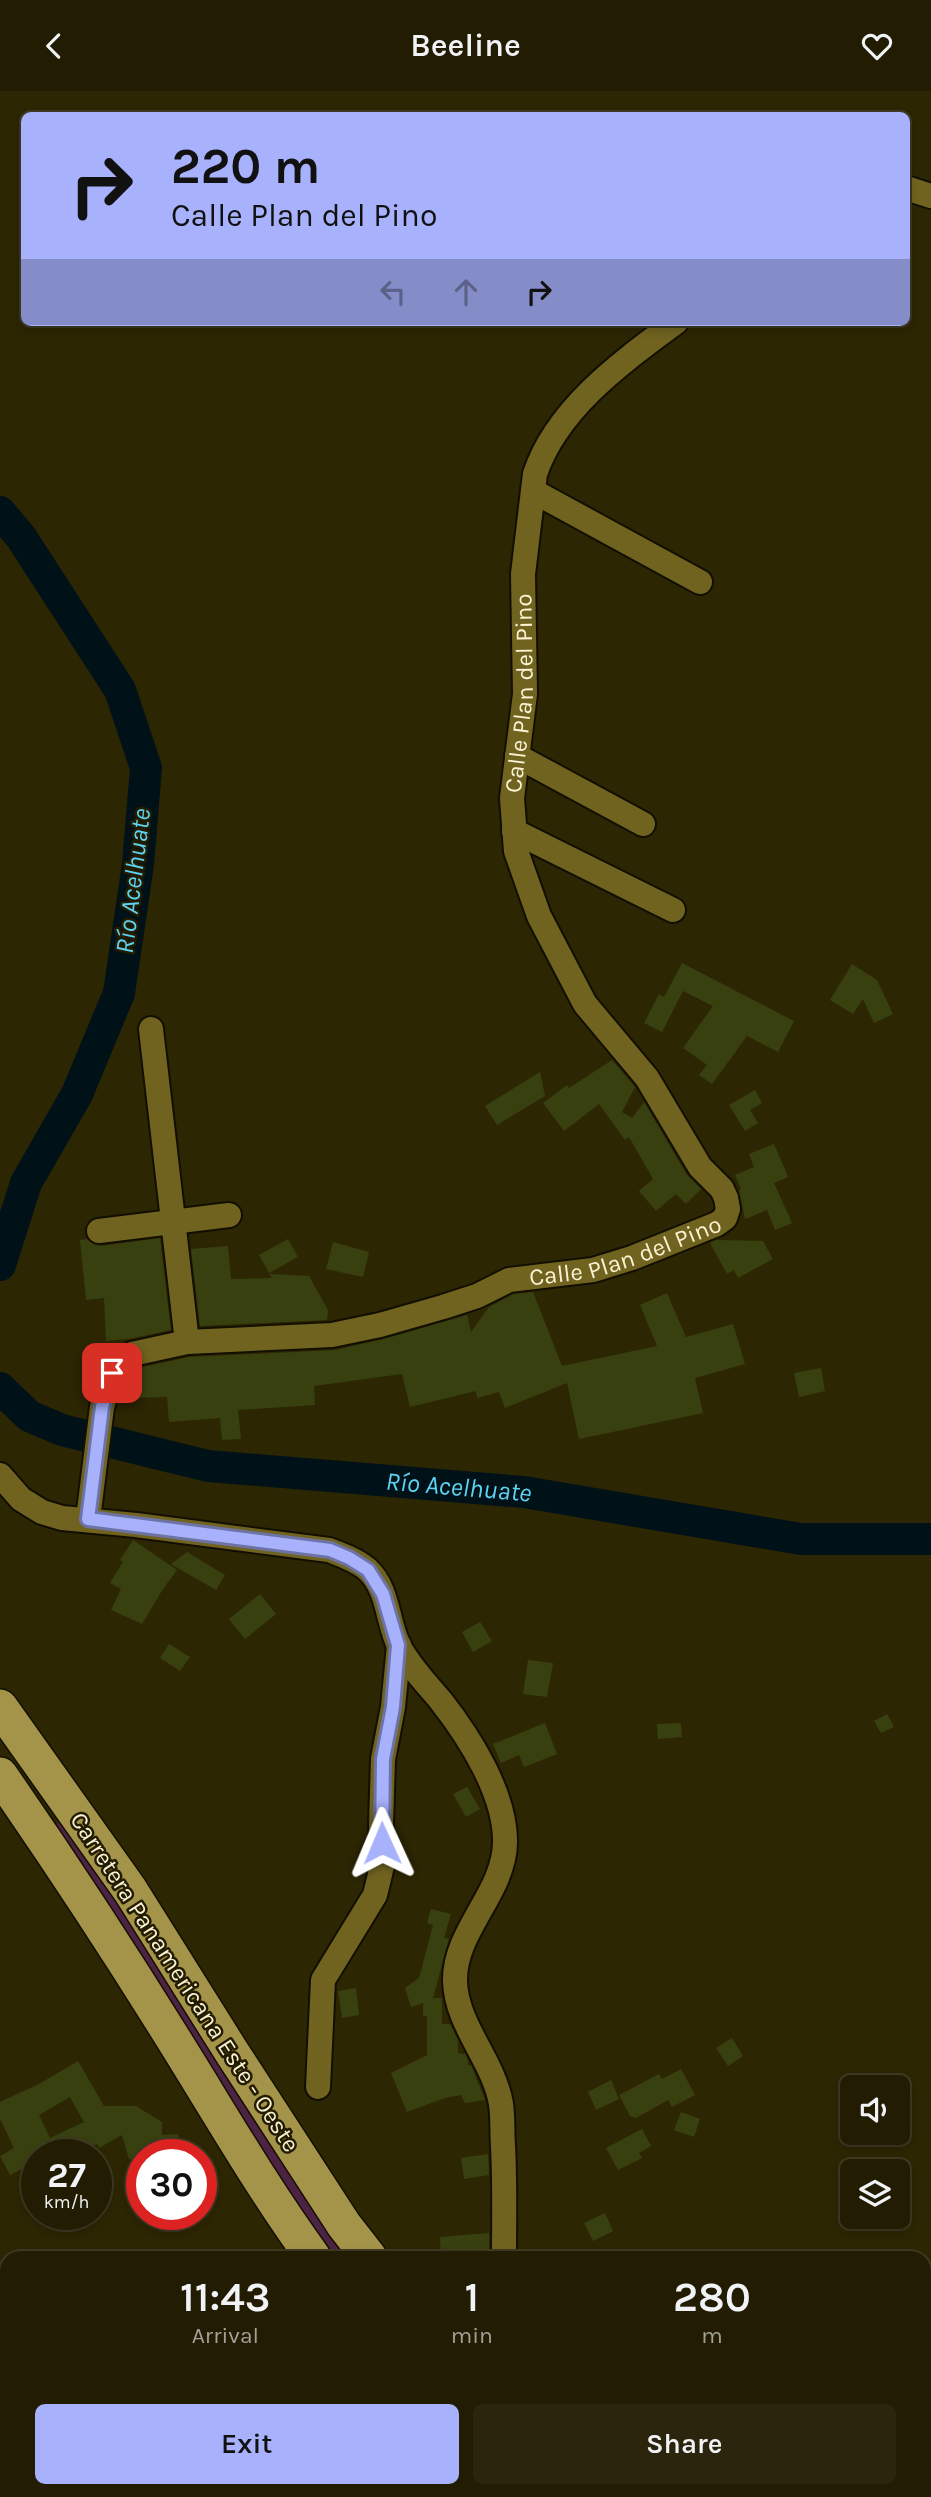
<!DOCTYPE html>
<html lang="en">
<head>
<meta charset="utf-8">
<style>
	:root { --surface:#221c02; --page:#2a250c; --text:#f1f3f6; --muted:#a2a199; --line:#3f3a24; --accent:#a7b1fc }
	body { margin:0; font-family:Karla,sans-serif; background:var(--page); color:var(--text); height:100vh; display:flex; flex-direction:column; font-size:26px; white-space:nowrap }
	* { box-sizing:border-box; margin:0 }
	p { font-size:23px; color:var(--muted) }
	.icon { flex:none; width:38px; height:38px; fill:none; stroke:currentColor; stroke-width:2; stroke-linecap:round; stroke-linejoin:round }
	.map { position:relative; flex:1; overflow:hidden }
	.sheet { position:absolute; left:0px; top:2160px; width:931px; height:247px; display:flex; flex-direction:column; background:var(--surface); border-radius:21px 21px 0 0; box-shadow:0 4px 10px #0003,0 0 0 2px var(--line) }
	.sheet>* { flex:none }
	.hud { position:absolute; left:21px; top:21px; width:889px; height:214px; border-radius:10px; box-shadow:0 4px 10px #0003,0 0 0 2px var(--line); background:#a7b1fc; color:#111; overflow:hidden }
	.fabs { position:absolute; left:840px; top:1984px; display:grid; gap:14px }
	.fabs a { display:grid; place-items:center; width:70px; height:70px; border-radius:10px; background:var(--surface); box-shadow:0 4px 10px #0003,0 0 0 2px var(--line); font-size:35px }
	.speed { position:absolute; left:21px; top:2048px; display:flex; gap:14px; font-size:35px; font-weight:700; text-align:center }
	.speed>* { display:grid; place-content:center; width:91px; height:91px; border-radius:50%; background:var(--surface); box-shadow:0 4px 10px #0003,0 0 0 2px var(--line); line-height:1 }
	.speed small { font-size:18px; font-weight:400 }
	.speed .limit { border:10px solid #d22; background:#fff; color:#111 }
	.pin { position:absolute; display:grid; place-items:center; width:60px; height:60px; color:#fff; margin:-30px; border-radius:14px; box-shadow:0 4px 10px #0006 }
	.me { position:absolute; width:77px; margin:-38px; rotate:359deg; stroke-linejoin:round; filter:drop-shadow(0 0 5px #0008) }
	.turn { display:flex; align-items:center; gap:24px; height:147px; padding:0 35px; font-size:32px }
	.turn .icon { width:91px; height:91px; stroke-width:2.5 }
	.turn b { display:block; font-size:49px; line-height:60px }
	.lanes { display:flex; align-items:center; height:66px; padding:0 35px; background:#0003; justify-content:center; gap:35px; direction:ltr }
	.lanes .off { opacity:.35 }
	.eta { display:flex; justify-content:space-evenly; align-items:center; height:119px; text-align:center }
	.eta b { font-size:42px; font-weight:600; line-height:49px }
	.cta { display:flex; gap:14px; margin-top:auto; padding:14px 35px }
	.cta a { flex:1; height:80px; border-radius:10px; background:var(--accent); color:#111; font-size:28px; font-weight:600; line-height:80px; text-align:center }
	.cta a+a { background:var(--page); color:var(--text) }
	header { display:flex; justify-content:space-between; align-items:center; height:91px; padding:0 35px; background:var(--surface); font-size:32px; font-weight:600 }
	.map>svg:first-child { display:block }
	.green { fill:#4d2343 }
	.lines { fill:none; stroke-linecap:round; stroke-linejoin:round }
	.river { stroke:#001218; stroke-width:32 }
	.building { fill:#394010; fill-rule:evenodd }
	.minor-casing { stroke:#130f00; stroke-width:28 }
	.highway-casing { stroke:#130f00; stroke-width:38 }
	.minor { stroke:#706320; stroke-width:24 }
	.highway { stroke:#a39449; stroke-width:35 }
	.route-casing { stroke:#6d73a4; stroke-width:18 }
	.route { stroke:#a7b1fc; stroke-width:12 }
	.labels { text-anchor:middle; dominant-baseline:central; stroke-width:5; stroke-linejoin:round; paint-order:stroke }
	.street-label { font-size:24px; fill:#faf3d3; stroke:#231c00 }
	.water-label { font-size:26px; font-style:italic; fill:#5cd3f2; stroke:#231c00 }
</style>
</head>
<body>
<header><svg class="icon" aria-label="back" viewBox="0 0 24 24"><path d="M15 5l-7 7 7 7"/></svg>Beeline<svg class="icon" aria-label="heart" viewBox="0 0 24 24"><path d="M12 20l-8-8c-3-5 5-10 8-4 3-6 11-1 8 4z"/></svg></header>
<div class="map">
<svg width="931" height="2406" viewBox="0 0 931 2406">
	<rect width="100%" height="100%" fill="#2d2603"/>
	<!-- green -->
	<path class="green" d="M61 1730H69L353 2166H323L53 1735Z"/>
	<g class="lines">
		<!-- river -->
		<g class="river">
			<path d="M0 421 21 446 120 599 146 677 138 773 119 902 77 1003 26 1092 0 1174"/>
			<path id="s1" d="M0 1297 29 1325 62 1339 208 1375 524 1401 801 1448H931"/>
		</g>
	</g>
	<!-- building -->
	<path class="building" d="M682 872 794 930 778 961 747 945 712 993 699 984 707 974 683 957 713 915 683 900 662 941 644 932 659 903 664 906Z
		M852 873 877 889 893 923 874 932 863 908 853 923 830 909Z
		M612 969 635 996 622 1021 632 1027 644 1011 687 1084 701 1098 686 1113 676 1103 656 1120 639 1100 653 1088 629 1046 625 1049 599 1013 564 1040 543 1012 567 994 569 997Z
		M540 981 545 1005 497 1034 485 1015Z
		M755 999 762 1012 750 1019 758 1032 745 1040 729 1014Z
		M774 1053 788 1086 774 1092 792 1132 775 1139 767 1119 745 1128 739 1099 741 1098 735 1084 754 1076 749 1063Z
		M160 1147 171 1239 129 1248 106 1250 104 1207 86 1209 80 1149 87 1148 93 1153 101 1155Z
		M288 1148 298 1166 269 1182 259 1164Z
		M716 1149 763 1150 773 1168 738 1187 734 1179 727 1183 710 1152Z
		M333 1151 369 1161 363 1186 326 1178Z
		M228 1155 231 1188 272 1187 269 1183 309 1185 328 1219 327 1229 200 1235 191 1158Z
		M533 1201 562 1275 657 1255 640 1214 667 1202 686 1246 733 1233 745 1273 695 1287 703 1322 579 1348 567 1292 505 1317 499 1301 477 1307 476 1300 410 1316 402 1283 314 1295 315 1314 238 1319 241 1348 222 1349 220 1327 169 1331 167 1306 132 1307 131 1283 138 1277 189 1266 335 1259 384 1248 467 1224 471 1241 489 1216 513 1203Z
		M821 1277 825 1300 799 1306 794 1282Z
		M133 1449 177 1479 163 1498 142 1533 111 1519 121 1498 110 1492 123 1471 120 1469Z
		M187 1461 225 1484 216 1499 171 1473Z
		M260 1503 276 1523 245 1548 229 1528Z
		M480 1531 492 1550 473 1561 462 1541Z
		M169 1553 190 1566 180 1580 160 1567Z
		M528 1569 553 1572 547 1606 523 1603Z
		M887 1623 894 1636 881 1642 874 1630Z
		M545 1632 557 1663 524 1676 519 1664 501 1672 493 1653Z
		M681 1632 682 1646 658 1648 657 1633Z
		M467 1696 480 1718 466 1726 453 1703Z
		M431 1818 451 1823 444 1847 449 1848 433 1907H442V1933H450L458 1949V1962L465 1963 468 1969V1974H471L485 2009 465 2012 461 2004 445 2007 407 2021 391 1982 427 1964V1925H423V1912L411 1916 405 1897 419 1887 433 1834 427 1832Z
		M356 1897 359 1924 342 1927 338 1900Z
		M732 1947 743 1965 728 1975 716 1957Z
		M78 1970 104 2015H136L162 2031V2044L178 2043 179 2062 163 2060V2063H142V2068H129L122 2044 99 2057 97 2053 75 2063H37V2070L10 2084 0 2065 14 2057 0 2028V2011L39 1993ZM70 2006 84 2031 50 2047 39 2024Z
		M681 1978 695 2004 672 2016 668 2009 636 2027 630 2025 619 2004 659 1983 662 1988Z
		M611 1989 619 2008 596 2019 588 2001Z
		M681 2021 700 2028 694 2046 674 2039Z
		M642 2038 651 2055 639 2062 642 2067 618 2079 606 2057Z
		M488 2063 489 2084 464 2088 461 2067Z
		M605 2122 613 2140 593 2150 584 2132Z
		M489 2142V2166H441L440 2146Z"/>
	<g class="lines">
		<defs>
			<g id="minor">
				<path d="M906 97 931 105"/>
				<path d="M533 400 700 491"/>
				<path d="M517 665 643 733"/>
				<path d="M514 740 673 819"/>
				<path d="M151 938 187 1251"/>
				<path d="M99 1140 229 1124"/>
				<path d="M0 1384 21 1408 42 1421 62 1427 136 1434 329 1459C342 1464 356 1469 367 1478 389 1498 387 1531 399 1555 410 1576 426 1592 441 1610 470 1647 506 1704 505 1752 504 1802 454 1840 455 1890 456 1934 494 1970 501 2013 503 2027 502 2042 503 2055 505 2092 504 2129 504 2166"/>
				<path id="s2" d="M88 1428 102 1316 112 1282 122 1270 132 1263 187 1251 332 1244 380 1234 443 1216 477 1205 509 1189 593 1179 632 1167 717 1133 725 1127 728 1118 726 1107 722 1098 700 1076 647 987 585 913 539 825 516 760 512 707 525 603 523 483 535 383C557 317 622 271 676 231"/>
				<path d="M318 1996 323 1889 375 1804 383 1771 381 1734 383 1668 393 1616 399 1554"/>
				<path d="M924 2314 931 2309"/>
				<path d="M0 2346 7 2347"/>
				<path d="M597 2399 604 2406"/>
				<path d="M803 2406 812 2399"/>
			</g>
			<path id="highway" d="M0 1616 130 1799 231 1960 344 2134 369 2166
				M0 1684C68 1782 133 1882 195 1983 233 2045 270 2107 313 2166
				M482 2399 487 2406
				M539 2399 543 2406"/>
		</defs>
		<!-- minor casing -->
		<use href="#minor" class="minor-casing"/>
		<!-- highway casing -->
		<use href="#highway" class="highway-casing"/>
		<!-- minor -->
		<use href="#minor" class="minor"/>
		<!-- highway -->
		<use href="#highway" class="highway"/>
	</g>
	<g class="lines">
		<defs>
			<path id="route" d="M112 1282 102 1316 88 1428 330 1459 349 1467 368 1479 383 1503 398 1554 393 1616 383 1668 382 1752"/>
		</defs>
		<!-- route casing -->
		<use href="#route" class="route-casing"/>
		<!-- route -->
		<use href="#route" class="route"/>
	</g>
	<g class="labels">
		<!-- street labels -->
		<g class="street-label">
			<text stroke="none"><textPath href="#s2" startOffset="1379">Calle Plan del Pino</textPath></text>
			<text stroke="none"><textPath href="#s2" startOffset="684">Calle Plan del Pino</textPath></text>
			<text transform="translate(185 1891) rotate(57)">Carretera Panamericana Este - Oeste</text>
		</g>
		<!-- water labels -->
		<g class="water-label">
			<text transform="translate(133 790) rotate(-83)">Río Acelhuate</text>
			<text stroke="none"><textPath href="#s1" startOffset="478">Río Acelhuate</textPath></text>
		</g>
	</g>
</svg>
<div class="fabs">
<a><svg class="icon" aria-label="sound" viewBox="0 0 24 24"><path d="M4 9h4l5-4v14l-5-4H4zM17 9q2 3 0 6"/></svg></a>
<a><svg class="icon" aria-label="layers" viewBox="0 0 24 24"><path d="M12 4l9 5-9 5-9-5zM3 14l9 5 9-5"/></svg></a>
</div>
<div class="speed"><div>27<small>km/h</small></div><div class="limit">30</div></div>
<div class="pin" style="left:112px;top:1282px;background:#d93025"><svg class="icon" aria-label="arrive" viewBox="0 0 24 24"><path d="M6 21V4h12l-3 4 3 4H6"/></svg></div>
<svg class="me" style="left:382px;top:1752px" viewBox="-20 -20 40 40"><path d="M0-17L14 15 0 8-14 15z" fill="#a7b1fc" stroke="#fff" stroke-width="4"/></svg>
<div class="hud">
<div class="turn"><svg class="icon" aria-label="right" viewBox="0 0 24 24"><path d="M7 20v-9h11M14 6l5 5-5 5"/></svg><div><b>220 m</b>Calle Plan del Pino</div></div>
<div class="lanes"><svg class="icon off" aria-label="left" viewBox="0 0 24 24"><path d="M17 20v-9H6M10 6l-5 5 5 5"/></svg><svg class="icon off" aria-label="ahead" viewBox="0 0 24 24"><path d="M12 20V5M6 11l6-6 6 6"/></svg><svg class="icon" aria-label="right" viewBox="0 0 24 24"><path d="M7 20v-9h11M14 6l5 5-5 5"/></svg></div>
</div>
<section class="sheet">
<div class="eta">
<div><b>11:43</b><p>Arrival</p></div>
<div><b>1</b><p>min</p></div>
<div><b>280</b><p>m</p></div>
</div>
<div class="cta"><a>Exit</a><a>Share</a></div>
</section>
</div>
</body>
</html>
